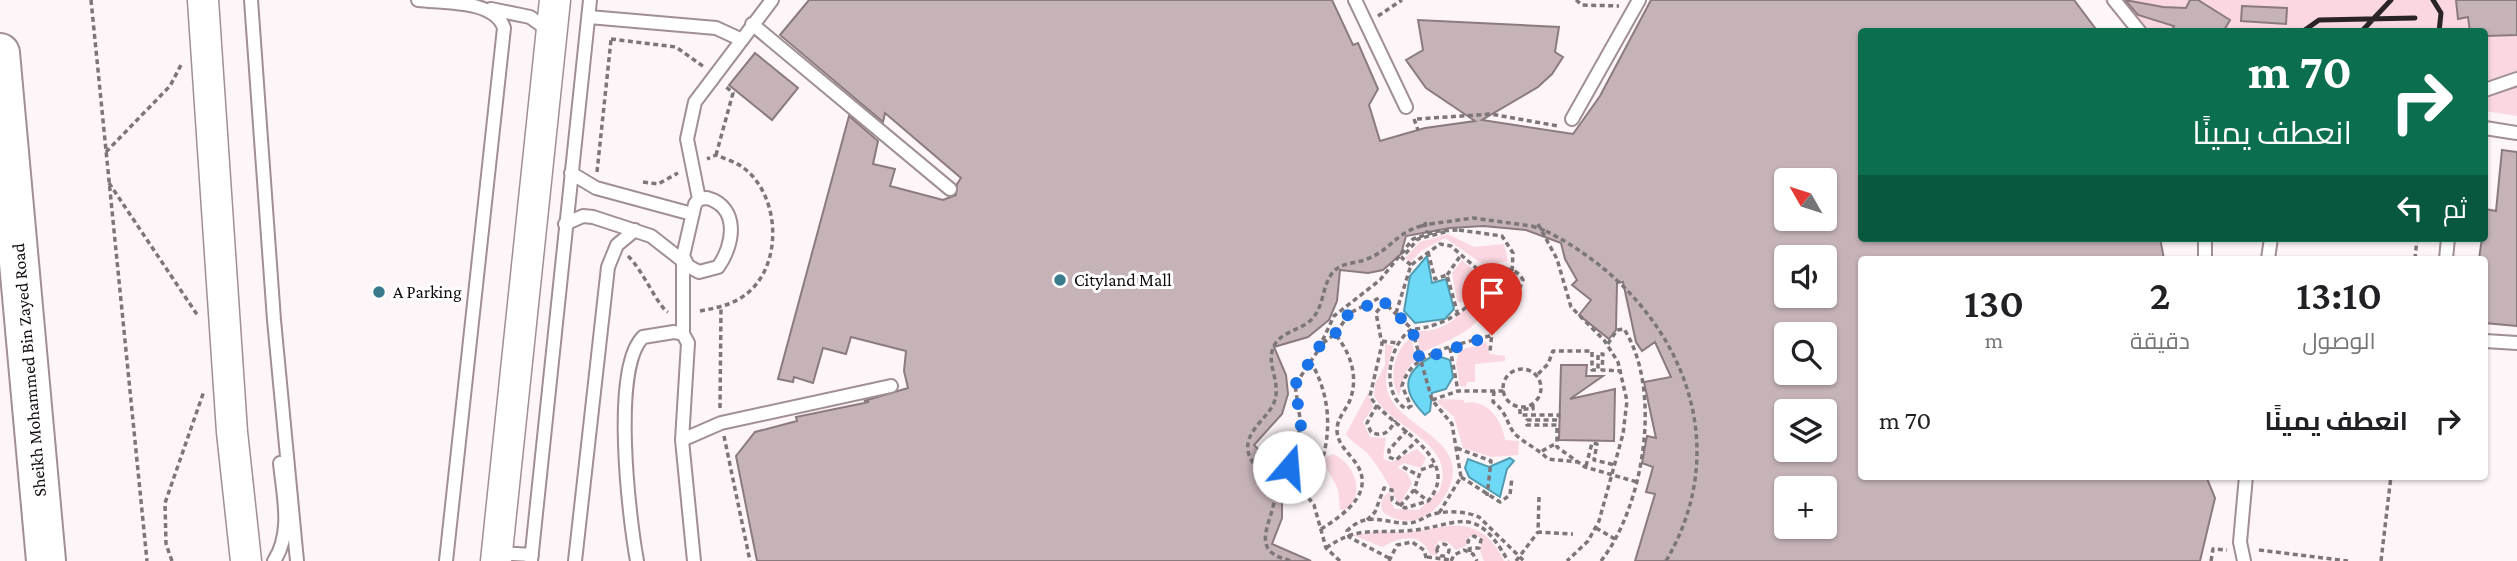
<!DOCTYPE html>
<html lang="ar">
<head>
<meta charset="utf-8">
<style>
	:root { --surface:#fff; --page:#f2f2f2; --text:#202124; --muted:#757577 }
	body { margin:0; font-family:"Crimson Pro",Cairo,serif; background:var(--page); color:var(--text); direction:rtl; height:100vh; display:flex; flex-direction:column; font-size:26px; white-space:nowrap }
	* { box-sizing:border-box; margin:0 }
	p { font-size:23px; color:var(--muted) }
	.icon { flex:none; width:38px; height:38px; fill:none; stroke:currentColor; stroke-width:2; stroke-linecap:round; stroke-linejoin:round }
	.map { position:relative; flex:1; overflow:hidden; direction:ltr }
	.side { position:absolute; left:1858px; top:256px; width:630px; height:224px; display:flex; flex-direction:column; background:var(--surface); border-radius:7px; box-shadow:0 2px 5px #0004; direction:rtl }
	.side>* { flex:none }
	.top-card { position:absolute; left:1858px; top:28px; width:630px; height:214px; border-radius:7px; box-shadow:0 2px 5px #0004; direction:rtl; background:#0b6e4f; color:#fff; overflow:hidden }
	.needle { width:46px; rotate:309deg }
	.fabs { position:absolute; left:1774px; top:168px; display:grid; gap:14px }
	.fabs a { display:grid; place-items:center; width:63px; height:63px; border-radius:7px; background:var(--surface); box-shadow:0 2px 5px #0004; font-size:35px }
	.pin { position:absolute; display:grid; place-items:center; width:60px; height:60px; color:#fff; margin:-72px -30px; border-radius:50% 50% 50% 0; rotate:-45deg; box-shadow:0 0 7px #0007 }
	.pin .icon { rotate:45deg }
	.me { position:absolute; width:77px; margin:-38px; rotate:18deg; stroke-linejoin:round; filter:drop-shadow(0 0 5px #0008) }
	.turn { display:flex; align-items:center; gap:24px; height:147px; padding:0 21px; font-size:32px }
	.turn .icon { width:91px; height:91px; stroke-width:2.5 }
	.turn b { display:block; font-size:49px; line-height:60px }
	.then { display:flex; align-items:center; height:66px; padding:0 21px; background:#0003; gap:14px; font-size:26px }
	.eta { display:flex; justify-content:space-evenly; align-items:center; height:119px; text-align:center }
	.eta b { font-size:42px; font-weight:600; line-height:49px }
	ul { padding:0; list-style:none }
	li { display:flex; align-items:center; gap:21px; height:91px; padding:0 21px }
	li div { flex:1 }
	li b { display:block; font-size:26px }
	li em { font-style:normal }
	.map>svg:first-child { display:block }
	.green { fill:#fad7e1 }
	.water { fill:#6dd9f7; stroke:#529cb1; stroke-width:2 }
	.building { fill:#c6b3b8; stroke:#8b7a7e; stroke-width:2; fill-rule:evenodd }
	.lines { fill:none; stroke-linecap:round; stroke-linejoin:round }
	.service-casing { stroke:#a08f93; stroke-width:16 }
	.tertiary-casing { stroke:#a08f93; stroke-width:33 }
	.motorway-casing { stroke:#a08f93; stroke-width:42 }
	.path { stroke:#7d7678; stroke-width:3.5; stroke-dasharray:5 3.5; stroke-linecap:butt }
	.service { stroke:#fff; stroke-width:12 }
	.tertiary { stroke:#fff; stroke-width:30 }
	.motorway { stroke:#fff; stroke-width:38 }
	.rail { stroke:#2a2426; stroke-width:5 }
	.path-bridge { stroke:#7d7678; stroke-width:3.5; stroke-dasharray:5 3.5; stroke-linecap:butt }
	.route { stroke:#1a73e8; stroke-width:12; stroke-dasharray:0 21.6 }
	.poi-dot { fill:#397a8c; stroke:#fff; stroke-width:2.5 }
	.labels { text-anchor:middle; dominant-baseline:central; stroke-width:6; stroke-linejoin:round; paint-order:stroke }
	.poi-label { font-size:18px; fill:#120c0e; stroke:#fff; text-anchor:start }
	.street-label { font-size:18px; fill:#120c0e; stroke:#fff }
</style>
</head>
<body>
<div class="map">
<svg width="2517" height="561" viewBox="0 0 2517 561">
	<rect width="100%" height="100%" fill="#fdf5f7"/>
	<!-- green -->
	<path class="green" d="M2104 0H2517V116L2485 111V32L2128 31Z
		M1448 234 1474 247 1504 244 1508 261 1484 265 1445 238 1421 251 1410 263 1405 258 1420 242Z
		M1462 260 1477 273 1479 279 1461 303 1457 301 1452 273Z
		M1491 276H1502L1498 288 1506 291 1514 278 1520 279 1521 285 1510 293 1494 291C1484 329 1454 338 1420 353L1417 331C1457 333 1468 300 1491 276Z
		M1411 338 1416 359 1406 371 1399 396C1388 380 1394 348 1411 338Z
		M1486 341 1490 354 1505 356V361L1475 364V382H1467L1466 387 1460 386 1456 363 1459 352C1468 344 1478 350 1486 341Z
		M1385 344 1393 346C1390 360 1383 379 1388 393 1401 430 1476 440 1446 494 1440 505 1431 515 1419 519 1408 523 1393 520 1383 512 1379 505 1382 495 1390 492V501L1395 509 1419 510 1439 491C1459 442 1392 430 1374 396L1375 384 1385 365Z
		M1368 393 1373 407 1363 422 1370 437 1386 438 1383 459 1392 462 1417 449 1426 458 1421 468 1404 463 1397 467 1407 473 1412 483 1401 503 1397 502C1395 493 1375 461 1367 453 1360 446 1351 442 1346 434Z
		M1441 399 1464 400V403C1487 398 1502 420 1505 440L1519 441 1518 455 1492 457 1463 448 1454 417 1437 402Z
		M1333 454C1355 464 1367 495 1344 511L1340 509 1338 489 1324 463 1325 458Z
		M1448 526C1475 523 1493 537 1504 561H1484L1480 551 1482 540 1477 535 1469 537 1466 546 1456 550 1448 542 1439 541 1435 547 1438 555H1430C1421 530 1399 538 1382 547L1353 535 1381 531 1404 533Z"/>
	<!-- water -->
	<path class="water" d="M1427 256 1432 283 1446 279 1454 309 1445 319 1415 323 1404 311 1410 276Z
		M1435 355 1450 360 1453 377 1446 389 1432 393 1430 411 1425 415C1399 389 1404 370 1435 355Z
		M1510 458 1514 461 1507 469 1500 497 1469 477 1465 468 1468 459 1489 467Z"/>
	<!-- building -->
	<path class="building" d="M809 0H1332L1353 45 1358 43 1378 89 1369 105 1380 141 1425 128 1475 121 1426 88 1406 60 1423 50 1418 20 1559 27 1555 52 1563 57 1552 74 1538 87 1482 120 1573 134 1600 96 1651 0H2074L2098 32H1862V238H2160L2164 259H1862V476H2206L2215 498 2200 561H1635L1655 494 1646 492 1653 467 1642 463 1647 436 1656 438 1644 382 1671 377 1655 342 1642 351 1636 342 1623 282 1617 283 1616 330 1609 339 1579 315 1591 300 1572 285 1577 280 1565 259 1561 243 1526 230 1483 226 1450 228 1406 236 1401 254 1383 270 1368 273 1340 270 1337 301 1329 320 1308 337 1274 347 1286 375 1288 394 1282 414 1254 445 1274 465 1282 483V518L1272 544 1311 561H757L736 456 755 432 797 421 796 417 869 402 864 401 908 388 904 371 906 351 851 337 846 354 823 348 813 383 794 377 793 382 778 379 849 116 878 141 873 164 895 169 890 186 943 200 956 195 957 184 961 178 885 113 883 122 780 35ZM1787 180H1825V219H1787ZM1787 257H1825V296H1787ZM1787 334H1825V373H1787ZM1787 411H1825V450H1787ZM1787 488H1825V527H1787Z
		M2125 0 2163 7 2186 8 2190 0H2198L2230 20 2223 32H2171L2174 26 2138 15Z
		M2456 0H2517V35L2485 36V32H2470L2468 17 2458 19Z
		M2242 6 2287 8 2286 24 2241 21Z
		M755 53 798 88 772 120 729 85Z
		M2502 150 2517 152V326L2485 323V259H2479L2482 238H2485V209L2496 211Z
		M1561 365H1587L1586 376H1603L1570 399 1615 389 1614 441 1559 440Z"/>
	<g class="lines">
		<defs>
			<path id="service" d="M251 0 274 320 297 561
				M418 0C445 3 495 0 504 28L446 561
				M1355 0 1406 107
				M2114 0 2140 32
				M491 9 530 17 551 32
				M589 17 716 28 740 39
				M752 24 950 189
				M2485 90 2517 79
				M1572 119 1639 0
				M2485 128 2517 133
				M571 173 596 188 692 214
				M707 198C740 207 734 245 718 267L699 272 688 266 683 256 695 204 699 199Z
				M699 199 687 139 695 102 772 0
				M565 224 583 216 593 217 651 236 683 261V334
				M2205 259V238
				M2268 259 2271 238
				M2446 259 2448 238
				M2485 341 2517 343
				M682 440 721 423 891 386
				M497 553 532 555
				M274 561C293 532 283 495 280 463
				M531 561 590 0
				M575 561 608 267 617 245 635 230
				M637 561C629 517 611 368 643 337L674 332 683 334 688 343 682 440 694 561
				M2244 561 2240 542 2246 476"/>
			<path id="tertiary" d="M203 0 232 432 246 561
				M496 561 555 0"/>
			<path id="motorway" d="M0 53 46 561"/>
		</defs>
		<!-- service casing -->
		<use href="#service" class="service-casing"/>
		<!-- tertiary casing -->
		<use href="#tertiary" class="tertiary-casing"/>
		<!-- motorway casing -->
		<use href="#motorway" class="motorway-casing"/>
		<!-- path -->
		<path class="path" d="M91 0 147 561
			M1576 0 1582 5 1619 6
			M1378 16 1402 0
			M611 39 676 47 704 67
			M1414 119 1418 130
			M1417 119 1491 114 1558 126
			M106 152 170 86 182 63
			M716 155 733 93 725 86
			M597 172 611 40
			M643 182 658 184 678 173
			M109 183 198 316
			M1425 222 1427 233
			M1430 224 1473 218 1532 226
			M1538 224 1557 259 1571 307 1604 340 1618 362 1627 401 1623 434 1599 521 1588 541 1567 561
			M1459 230 1502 236 1513 253 1512 271
			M1546 231C1669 293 1742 432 1666 561
			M1428 252 1435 279 1447 275 1458 315
			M628 256C643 270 658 307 668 312
			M2415 259 2417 238
			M1411 265 1402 258 1418 239 1445 232
			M1481 271C1495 268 1516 265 1523 280L1517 295 1495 305 1490 351
			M1447 275 1461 255
			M700 311C716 308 732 305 745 295 783 267 781 198 745 169 737 162 725 159 716 155L707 159
			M1396 313 1411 265 1440 244 1451 246 1483 274C1485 305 1439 329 1412 329 1388 344 1380 393 1406 409L1411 406 1402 386C1411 350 1461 345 1492 335
			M1382 341 1397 343
			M1323 343 1335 334 1350 313 1379 298 1412 329 1432 400 1452 424 1461 477 1439 513
			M1450 348 1458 391
			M1503 388a19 19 0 1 1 38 0a19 19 0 1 1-38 0Z
			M1538 374 1548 364 1553 351H1592V370H1598V354H1603L1602 370 1621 371
			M1494 391 1493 402C1508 412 1506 425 1516 435 1526 444 1538 449 1548 459L1578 462
			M1432 400 1458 391H1504
			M1377 405 1367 423 1371 432C1383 438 1391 431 1395 420
			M1533 405V409H1520V415H1559L1558 420H1527V425H1557V447L1585 467 1637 482
			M720 408 721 307
			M1407 430 1389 450V457L1396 460 1417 441
			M724 436 750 561
			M1457 448 1491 461 1487 496
			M1542 451 1555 444
			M1586 466 1592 443 1597 444 1594 460 1615 465
			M1403 467 1418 475
			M1461 477 1500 502 1510 495 1512 477
			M1414 490 1428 501
			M1308 496C1331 451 1336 406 1311 362
			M1539 497 1538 532 1573 534
			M1400 506 1414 490 1421 470 1434 465
			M1367 520 1375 512 1384 488 1392 490V500L1405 508 1428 501C1466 457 1385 425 1370 396L1382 344 1376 313 1385 301
			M1596 528 1615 539
			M1321 529C1347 513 1379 489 1352 458 1345 449 1337 442 1337 430 1337 418 1346 410 1350 400 1359 376 1350 352 1335 334
			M1437 550a6 6 0 1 1 12 0a6 6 0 1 1-12 0Z
			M1326 548C1356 527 1369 533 1403 531 1456 529 1473 498 1508 561
			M2259 550 2348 561
			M1470 552 1468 541 1474 536 1481 540 1479 548H1471
			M1427 557 1451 560
			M1389 558 1349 537 1347 531C1368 509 1388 525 1410 523 1418 522 1423 518 1430 515 1445 510 1465 511 1479 517L1524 561
			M172 561 166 544 165 503 204 391
			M1290 561C1285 558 1279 558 1275 555 1253 542 1276 514 1274 496 1271 476 1251 468 1248 451 1245 432 1265 420 1273 405 1283 384 1266 366 1273 348 1279 332 1299 331 1311 320 1325 306 1321 287 1333 272 1342 262 1355 264 1367 259 1389 251 1396 233 1421 226
			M1340 561 1326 548 1314 505 1291 475 1290 459 1301 425 1295 385 1317 352 1334 316 1380 280 1413 239 1438 231 1459 230
			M1389 561 1397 545 1412 542 1424 550 1427 561
			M1451 561 1454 555 1464 550 1473 554 1477 561
			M1516 561 1538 532
			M1601 561C1644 506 1663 390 1624 329L1617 330 1607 345
			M2211 561 2213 549 2227 550
			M2381 561 2391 476"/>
		<!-- service -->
		<use href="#service" class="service"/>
		<!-- tertiary -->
		<use href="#tertiary" class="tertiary"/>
		<!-- motorway -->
		<use href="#motorway" class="motorway"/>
		<!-- rail -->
		<path class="rail" d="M2433 0 2441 13 2439 32
			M2302 32 2319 20 2415 18
			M2361 32 2391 0"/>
		<!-- path-bridge -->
		<path class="path-bridge" d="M1421 226 1430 224
			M1532 226 1546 231"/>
	</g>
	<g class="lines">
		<!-- route -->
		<path class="route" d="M1289 467 1301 425 1295 385 1321 344 1335 334 1346 316 1381 299 1412 329 1420 360 1492 335"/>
	</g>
	<!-- markers -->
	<g class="poi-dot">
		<circle cx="1060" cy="280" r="7"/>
		<circle cx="379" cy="292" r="7"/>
	</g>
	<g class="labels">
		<!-- poi labels -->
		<g class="poi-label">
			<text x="1074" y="280">Cityland Mall</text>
			<text x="393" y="292">A Parking</text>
		</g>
		<!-- street labels -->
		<g class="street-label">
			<text transform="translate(29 370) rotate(-95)">Sheikh Mohammed Bin Zayed Road</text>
		</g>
	</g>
</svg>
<div class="fabs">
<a><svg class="needle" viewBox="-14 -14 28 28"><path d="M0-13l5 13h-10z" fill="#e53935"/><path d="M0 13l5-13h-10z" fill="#757577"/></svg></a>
<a><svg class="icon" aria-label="sound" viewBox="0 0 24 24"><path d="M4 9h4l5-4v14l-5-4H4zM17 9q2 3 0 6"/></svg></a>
<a><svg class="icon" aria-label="search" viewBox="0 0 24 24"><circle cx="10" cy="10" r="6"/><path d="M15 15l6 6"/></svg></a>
<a><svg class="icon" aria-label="layers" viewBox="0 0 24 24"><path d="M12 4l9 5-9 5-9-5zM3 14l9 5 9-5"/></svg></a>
<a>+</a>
</div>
<div class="pin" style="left:1492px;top:335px;background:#d93025"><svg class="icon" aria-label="arrive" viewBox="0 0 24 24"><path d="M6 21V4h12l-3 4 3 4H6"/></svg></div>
<svg class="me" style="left:1289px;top:467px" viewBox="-20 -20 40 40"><circle r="19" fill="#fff"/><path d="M0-13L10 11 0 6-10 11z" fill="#1a73e8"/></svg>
<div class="top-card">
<div class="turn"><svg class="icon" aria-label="right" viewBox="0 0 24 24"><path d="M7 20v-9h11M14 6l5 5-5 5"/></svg><div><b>70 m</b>انعطف يمينًا</div></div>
<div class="then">ثم<svg class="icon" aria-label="left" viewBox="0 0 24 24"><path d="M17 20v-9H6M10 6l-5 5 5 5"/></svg></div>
</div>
<section class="side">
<div class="eta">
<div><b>13:10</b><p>الوصول</p></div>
<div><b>2</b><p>دقيقة</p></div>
<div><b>130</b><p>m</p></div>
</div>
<ul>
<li><svg class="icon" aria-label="right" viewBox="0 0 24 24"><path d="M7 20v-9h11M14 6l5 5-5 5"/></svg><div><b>انعطف يمينًا</b></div><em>70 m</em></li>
</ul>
</section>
</div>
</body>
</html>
